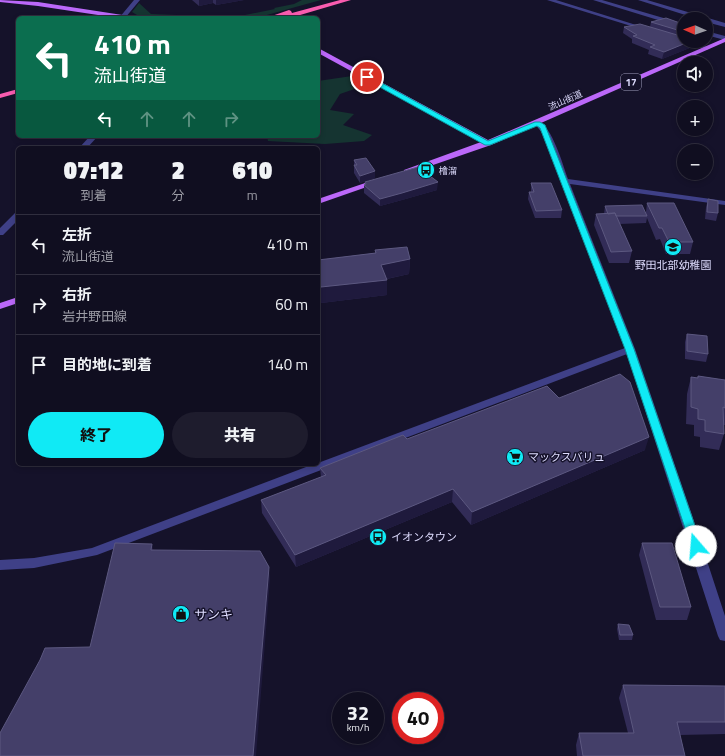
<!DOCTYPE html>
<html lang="ja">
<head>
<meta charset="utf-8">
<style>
	:root { --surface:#100e20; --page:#1e1c2d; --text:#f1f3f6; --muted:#9c9ca5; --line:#302e3e; --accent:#10eaf5 }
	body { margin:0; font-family:"Titillium Web","Noto Sans JP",sans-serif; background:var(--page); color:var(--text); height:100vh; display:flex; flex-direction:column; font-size:15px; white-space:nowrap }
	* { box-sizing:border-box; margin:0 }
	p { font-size:13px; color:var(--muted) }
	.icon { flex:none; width:22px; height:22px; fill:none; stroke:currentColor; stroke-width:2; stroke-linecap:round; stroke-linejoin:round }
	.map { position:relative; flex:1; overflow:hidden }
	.drawer { position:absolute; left:16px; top:146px; width:304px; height:320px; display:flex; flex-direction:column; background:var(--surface); border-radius:6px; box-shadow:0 2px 6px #0003,0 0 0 1px var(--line) }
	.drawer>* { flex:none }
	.hud { position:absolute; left:16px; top:16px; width:304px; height:122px; border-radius:6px; box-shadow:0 2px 6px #0003,0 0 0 1px var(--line); background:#0b6e4f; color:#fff; overflow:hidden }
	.needle { width:26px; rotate:272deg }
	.fabs { position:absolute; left:677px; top:12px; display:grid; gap:8px }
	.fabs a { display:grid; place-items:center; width:36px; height:36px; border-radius:50%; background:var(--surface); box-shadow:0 2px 6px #0003,0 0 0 1px var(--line); font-size:20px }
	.speed { position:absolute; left:332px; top:692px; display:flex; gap:8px; font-size:20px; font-weight:700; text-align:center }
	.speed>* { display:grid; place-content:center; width:52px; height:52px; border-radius:50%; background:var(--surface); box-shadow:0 2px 6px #0003,0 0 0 1px var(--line); line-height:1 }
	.speed small { font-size:10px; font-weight:400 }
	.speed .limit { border:6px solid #d22; background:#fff; color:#111 }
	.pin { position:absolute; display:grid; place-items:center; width:34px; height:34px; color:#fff; margin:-17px; border:2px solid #fff; border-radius:50%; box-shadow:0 1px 4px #0007 }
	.me { position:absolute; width:44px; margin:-22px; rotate:342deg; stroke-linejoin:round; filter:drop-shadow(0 0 3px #0008) }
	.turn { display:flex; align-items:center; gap:14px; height:84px; padding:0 12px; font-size:18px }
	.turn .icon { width:52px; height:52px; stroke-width:2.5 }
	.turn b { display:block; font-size:28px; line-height:34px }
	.lanes { display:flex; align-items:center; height:38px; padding:0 12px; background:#0003; justify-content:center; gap:20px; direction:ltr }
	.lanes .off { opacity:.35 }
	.eta { display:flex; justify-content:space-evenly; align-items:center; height:68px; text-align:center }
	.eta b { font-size:24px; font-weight:800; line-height:28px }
	.cta { display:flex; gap:8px; margin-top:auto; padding:8px 12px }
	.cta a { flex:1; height:46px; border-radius:24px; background:var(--accent); color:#111; font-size:16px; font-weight:800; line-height:46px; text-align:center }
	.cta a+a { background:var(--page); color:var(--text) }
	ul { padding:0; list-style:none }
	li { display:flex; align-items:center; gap:12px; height:60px; padding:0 12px; border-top:1px solid var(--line) }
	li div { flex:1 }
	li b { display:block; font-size:15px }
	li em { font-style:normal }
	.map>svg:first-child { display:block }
	.green { fill:#153431 }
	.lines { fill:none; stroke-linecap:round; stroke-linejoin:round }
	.minor { fill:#3f4087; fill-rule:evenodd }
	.major { fill:#bb68f9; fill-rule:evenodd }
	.highway { fill:#f95caf; fill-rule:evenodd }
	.wall { fill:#322c57 }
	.shaded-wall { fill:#1f1a3d }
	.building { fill:#443f69; stroke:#5c5880 }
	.route { fill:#10eaf5; stroke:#0a989f }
	.labels { text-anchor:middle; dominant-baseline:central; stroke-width:3; stroke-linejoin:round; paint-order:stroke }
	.far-street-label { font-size:9px; fill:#dedcfe; stroke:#15122a }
	.far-poi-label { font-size:9px; fill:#dedcfe; stroke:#15122a; text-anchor:start }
	.shield { fill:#15122a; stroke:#a29fbe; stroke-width:1 }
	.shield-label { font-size:10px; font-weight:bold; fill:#dedcfe }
	.poi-label { font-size:11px; fill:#dedcfe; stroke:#15122a; text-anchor:start }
	.near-poi-label { font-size:13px; fill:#dedcfe; stroke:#15122a; text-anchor:start }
</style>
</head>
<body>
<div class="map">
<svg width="725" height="756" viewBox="0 0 725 756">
	<rect width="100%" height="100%" fill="#15122a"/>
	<!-- green -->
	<path class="green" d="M302 0H321L256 18H230L275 9 274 8 294 4Z
		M139 3 151 14 228 17 137 15 132 12Z
		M352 76 369 84 340 94 330 110 354 114 343 125 372 135 364 141 325 144 268 141 267 136H318V81Z"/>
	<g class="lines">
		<!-- minor -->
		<path class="minor" d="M134 0H140L125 18H119Z
			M547 0H556L649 29 644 30Z
			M593 0H602L684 24V28Z
			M638 0H647L725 23V27L706 22V19H698Z
			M706 31 725 36V40L706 35Z
			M684 39V41H690L710 48 707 50 682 42 681 41Z
			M538 121C552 126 563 165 568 179L725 201V205L570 184 635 349 692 515 725 616V641L720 640 718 636 627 354 97 555 34 568 0 570V560L34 558 92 548 314 464H318V463L625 348 543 134 534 123Z
			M90 136H98L87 148H79Z
			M15 213H18V220L3 235H0V228Z"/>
		<!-- major -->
		<path class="major" d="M0 0 38 2 129 16 132 18H118L38 6 0 2Z
			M725 38V42L491 145 407 174H404V170L481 142 318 53V48L320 49 488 140Z
			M374 180H377L381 182 318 204V199Z
			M18 297V303L0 309V303Z"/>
		<!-- highway -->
		<path class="highway" d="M340 0H351L290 18H266L289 10 291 11 292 13Z
			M18 89V93L0 98V94Z"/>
	</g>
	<!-- wall -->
	<path class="wall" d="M192 0H244L216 5 213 3 199 6Z
		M651 22 679 25 684 26V41H705L700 43 693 41 692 47 662 59 648 54 649 50 632 43V39L623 33 624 27H650Z
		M354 160 375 178 360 183 354 173Z
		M365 182 437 190 402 200 380 206 364 193V185H365Z
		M531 183 562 210 561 218H535L528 199 529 192H531Z
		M708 199 718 213 716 221 705 219 706 207Z
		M647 203 693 242 690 254H666L660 239 656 240 647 218 646 223 619 224 632 251 629 263H609L594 225 596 214H604L605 206 646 212Z
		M375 250 410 259 409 274 387 279V295L321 303 318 292V260L375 253Z
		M687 334 708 354 706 362 685 359V342Z
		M698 376 725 380V425H723L724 434 719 450 700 447V437L694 436V425L686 424 687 394 691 377 697 378Z
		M559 398 645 450 471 525 452 502 296 567 262 513 261 500 321 477 320 468 407 439Z
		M642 543 691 607 687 620H656L639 555Z
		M618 624 633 635 632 640H619L617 629Z
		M623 685 725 686V734L680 735 685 756H577L576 745 579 733H628L619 698Z"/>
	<!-- shaded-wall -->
	<path class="shaded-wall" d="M199 0H213V3L199 6Z
		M216 0H244L216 5Z
		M708 34 706 41V35Z
		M691 41H693L692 47 662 59 664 52Z
		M700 41H705L700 43Z
		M375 171V178L360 183V176Z
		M438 182 437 190 402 200 380 206V199Z
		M410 259 409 274 381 280V265Z
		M387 280V295L321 303V287Z
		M649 437 645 450 471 525 472 512Z
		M453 489 452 502 296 567 295 555Z
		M152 544 155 557 151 550Z
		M269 567 270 579 256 756H253Z"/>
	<!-- building -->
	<path class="building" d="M666 18 680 23 677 24 684 26V32L651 22Z
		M640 24 684 37V41H691L664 52 650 47 655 45 633 36 637 35 624 27Z
		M366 158 375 171 360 176 354 165H357L354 160Z
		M418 167 438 182 402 193 380 199 364 185 366 184 365 182Z
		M531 183H551L562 210 536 211 529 192H534Z
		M708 199 718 201V213L707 212Z
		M647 203H674L693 242H669L662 228H659Z
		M642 205 647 216H616L615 213 608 214 605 206Z
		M615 213 632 251 611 252 596 214Z
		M407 247 410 259 381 265 387 280 321 287 318 278V260L376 253 375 250Z
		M687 334 707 336 708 354 687 351Z
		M620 374 630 382 649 437 472 512 453 489 295 555 261 500 326 475 320 468 403 435 407 439 547 386 559 398Z
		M698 376 725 380V408L723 407 724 434 705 431V420L698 419V409L691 407V377L698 378Z
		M115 543 152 544 151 550 260 551 269 567 253 756H0V733L40 660 45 648 90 647Z
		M642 543H672L691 607H660Z
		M618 624 629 625 633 635H620Z
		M623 685 725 686V722H677L685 756H583L579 733H634Z"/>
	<!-- route -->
	<path class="route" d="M365 76H369L488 141 535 122H540L545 125 634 349 702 546 700 548 696 550 692 548 691 546 625 349 540 128 537 126 490 145H485L365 79Z"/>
	<!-- icons -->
	<defs>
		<symbol id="bus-disc" viewBox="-11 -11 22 22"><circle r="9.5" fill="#10eaf5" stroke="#15122a"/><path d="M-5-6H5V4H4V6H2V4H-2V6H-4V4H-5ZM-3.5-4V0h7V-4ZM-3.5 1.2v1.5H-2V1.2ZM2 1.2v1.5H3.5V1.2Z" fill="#111"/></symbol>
		<symbol id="school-disc" viewBox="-11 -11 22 22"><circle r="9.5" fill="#10eaf5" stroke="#15122a"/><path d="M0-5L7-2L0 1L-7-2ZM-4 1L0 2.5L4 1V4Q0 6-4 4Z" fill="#111"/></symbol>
		<symbol id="supermarket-disc" viewBox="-11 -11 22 22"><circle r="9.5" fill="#10eaf5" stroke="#15122a"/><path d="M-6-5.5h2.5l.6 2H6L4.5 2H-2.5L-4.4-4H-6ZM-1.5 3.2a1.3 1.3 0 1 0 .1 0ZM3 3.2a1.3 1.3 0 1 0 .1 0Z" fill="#111"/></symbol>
		<symbol id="shop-disc" viewBox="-11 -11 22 22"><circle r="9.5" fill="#10eaf5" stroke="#15122a"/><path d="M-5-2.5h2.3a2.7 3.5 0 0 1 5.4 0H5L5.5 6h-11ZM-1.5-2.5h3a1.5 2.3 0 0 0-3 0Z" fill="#111"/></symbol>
	</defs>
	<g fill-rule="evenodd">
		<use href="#bus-disc" x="416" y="160" width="20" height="20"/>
		<use href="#school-disc" x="663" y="237" width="20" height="20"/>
		<use href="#supermarket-disc" x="505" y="447" width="20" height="20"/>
		<use href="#bus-disc" x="368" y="527" width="20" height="20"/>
		<use href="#shop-disc" x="171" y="604" width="20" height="20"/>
	</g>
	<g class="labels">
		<!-- far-street labels -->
		<g class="far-street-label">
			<text transform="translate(565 100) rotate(-24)">流山街道</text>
		</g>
		<!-- far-poi labels -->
		<g class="far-poi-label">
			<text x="439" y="170">檜溜</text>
		</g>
		<!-- shield labels -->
		<rect class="shield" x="621" y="74" width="20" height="16" rx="3"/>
		<g class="shield-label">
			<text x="631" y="82">17</text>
		</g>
		<!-- poi labels -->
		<g class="poi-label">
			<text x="673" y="265" text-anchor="middle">野田北部幼稚園</text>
			<text x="528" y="457">マックスバリュ</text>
			<text x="391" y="537">イオンタウン</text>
		</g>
		<!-- near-poi labels -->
		<g class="near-poi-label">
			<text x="194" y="614">サンキ</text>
		</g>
	</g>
</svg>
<div class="fabs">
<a><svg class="needle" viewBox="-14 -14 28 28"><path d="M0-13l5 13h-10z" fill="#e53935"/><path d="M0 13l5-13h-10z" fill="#9c9ca5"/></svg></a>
<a><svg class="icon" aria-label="sound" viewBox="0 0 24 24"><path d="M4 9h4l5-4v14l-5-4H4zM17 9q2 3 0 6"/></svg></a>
<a>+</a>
<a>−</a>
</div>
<div class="speed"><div>32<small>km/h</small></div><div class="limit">40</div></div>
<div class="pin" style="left:367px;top:77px;background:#d93025"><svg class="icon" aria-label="arrive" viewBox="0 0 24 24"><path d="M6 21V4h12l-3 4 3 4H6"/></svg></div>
<svg class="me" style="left:696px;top:546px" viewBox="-20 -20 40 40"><circle r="19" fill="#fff"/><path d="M0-13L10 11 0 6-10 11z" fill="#10eaf5"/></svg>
<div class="hud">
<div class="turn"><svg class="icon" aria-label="left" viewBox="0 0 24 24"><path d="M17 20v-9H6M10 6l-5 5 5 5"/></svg><div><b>410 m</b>流山街道</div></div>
<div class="lanes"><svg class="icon" aria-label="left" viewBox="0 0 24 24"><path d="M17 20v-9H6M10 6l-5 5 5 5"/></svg><svg class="icon off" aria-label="ahead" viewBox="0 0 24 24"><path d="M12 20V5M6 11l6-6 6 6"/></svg><svg class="icon off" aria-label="ahead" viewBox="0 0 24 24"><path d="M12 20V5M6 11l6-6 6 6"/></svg><svg class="icon off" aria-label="right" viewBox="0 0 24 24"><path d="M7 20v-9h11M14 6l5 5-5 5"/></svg></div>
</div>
<section class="drawer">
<div class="eta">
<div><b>07:12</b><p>到着</p></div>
<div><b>2</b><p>分</p></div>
<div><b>610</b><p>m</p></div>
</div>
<ul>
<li><svg class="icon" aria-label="left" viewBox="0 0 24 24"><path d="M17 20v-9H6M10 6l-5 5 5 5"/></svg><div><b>左折</b><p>流山街道</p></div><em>410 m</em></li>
<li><svg class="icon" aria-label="right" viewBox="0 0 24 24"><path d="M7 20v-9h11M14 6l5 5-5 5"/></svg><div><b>右折</b><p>岩井野田線</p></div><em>60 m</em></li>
<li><svg class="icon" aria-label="arrive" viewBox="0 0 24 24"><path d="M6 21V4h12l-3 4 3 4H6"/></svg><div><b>目的地に到着</b></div><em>140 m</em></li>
</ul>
<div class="cta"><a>終了</a><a>共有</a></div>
</section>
</div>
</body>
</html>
